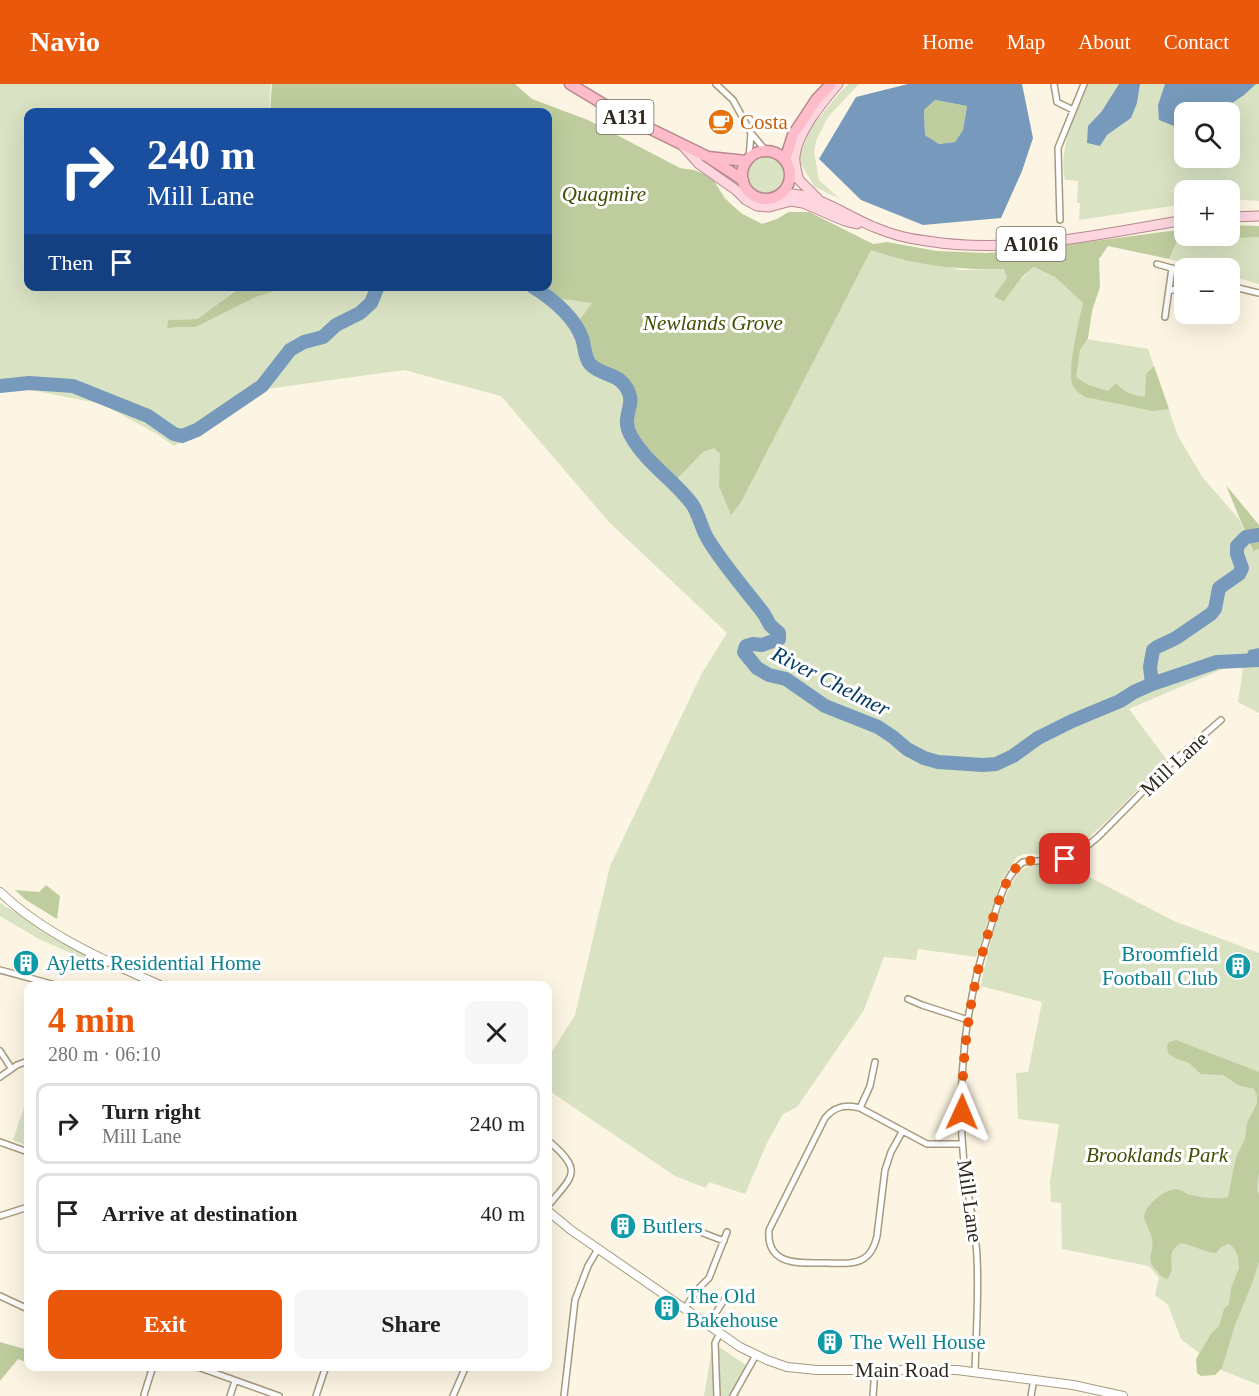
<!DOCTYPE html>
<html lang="en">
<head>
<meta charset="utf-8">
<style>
	:root { --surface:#fff; --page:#f6f6f6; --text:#222; --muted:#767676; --line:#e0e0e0; --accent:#ea580c }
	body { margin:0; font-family:"Times New Roman",serif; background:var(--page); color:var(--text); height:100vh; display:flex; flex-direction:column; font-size:22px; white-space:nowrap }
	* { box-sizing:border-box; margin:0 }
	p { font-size:20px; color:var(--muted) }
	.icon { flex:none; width:33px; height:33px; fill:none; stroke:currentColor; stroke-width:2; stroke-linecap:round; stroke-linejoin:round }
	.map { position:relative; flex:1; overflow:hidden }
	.drawer { position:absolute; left:24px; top:897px; width:528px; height:390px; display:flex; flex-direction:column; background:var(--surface); border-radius:12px; box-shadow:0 6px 24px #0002 }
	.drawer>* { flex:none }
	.guide { position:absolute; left:24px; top:24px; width:528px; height:183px; border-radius:12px; box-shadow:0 6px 24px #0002; background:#1a4fa0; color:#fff; overflow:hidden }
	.tools { position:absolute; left:1174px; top:18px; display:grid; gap:12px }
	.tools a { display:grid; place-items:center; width:66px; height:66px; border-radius:12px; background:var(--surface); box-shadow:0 6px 24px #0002; font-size:30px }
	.pin { position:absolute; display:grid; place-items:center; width:51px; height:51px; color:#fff; margin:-26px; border-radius:12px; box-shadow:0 3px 9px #0006 }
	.me { position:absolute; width:66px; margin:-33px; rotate:1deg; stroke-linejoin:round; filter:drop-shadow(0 0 4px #0008) }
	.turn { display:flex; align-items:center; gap:21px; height:126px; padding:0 24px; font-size:27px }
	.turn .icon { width:78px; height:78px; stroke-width:2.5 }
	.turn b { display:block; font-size:42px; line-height:51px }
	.then { display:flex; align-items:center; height:57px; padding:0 24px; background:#0003; gap:12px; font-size:22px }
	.round { display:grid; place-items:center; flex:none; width:63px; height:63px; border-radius:12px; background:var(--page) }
	.overview { display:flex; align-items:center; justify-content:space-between; height:102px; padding:0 24px }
	h1 { font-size:36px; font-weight:700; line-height:45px; color:var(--accent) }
	.action { display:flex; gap:12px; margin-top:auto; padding:12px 24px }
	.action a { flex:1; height:69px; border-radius:12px; background:var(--accent); color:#fff; font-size:24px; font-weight:700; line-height:69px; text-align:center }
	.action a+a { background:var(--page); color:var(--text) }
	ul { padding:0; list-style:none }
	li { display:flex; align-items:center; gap:18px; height:81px; margin:0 12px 9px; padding:0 12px; border:3px solid var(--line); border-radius:12px }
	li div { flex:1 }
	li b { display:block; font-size:22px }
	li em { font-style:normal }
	header { display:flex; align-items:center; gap:36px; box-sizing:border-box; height:84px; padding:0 30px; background:var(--accent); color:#fff }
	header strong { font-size:28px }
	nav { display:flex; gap:33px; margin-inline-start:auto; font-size:21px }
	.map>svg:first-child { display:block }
	.green { fill:#d9e3c3; fill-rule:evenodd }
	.forest { fill:#bfcd9e }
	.water { fill:#779abc; fill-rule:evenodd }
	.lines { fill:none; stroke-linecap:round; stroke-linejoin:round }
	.river { stroke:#779abc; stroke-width:14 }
	.street-casing { stroke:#a79a7e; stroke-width:8 }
	.secondary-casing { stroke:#a79a7e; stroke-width:10 }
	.primary-casing { stroke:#b6888e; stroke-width:11 }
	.highway-casing { stroke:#b6888e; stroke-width:13 }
	.street { stroke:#fff; stroke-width:5 }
	.secondary { stroke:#fff; stroke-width:8 }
	.primary { stroke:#fed6df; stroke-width:9 }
	.highway { stroke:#febbca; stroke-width:10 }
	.route { stroke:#ea580c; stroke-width:10; stroke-dasharray:0 18 }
	.labels { text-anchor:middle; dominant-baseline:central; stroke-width:6; stroke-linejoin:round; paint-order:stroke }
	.shield { fill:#fff; stroke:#6d6a62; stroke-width:1.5 }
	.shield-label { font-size:20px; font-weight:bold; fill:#2f2a1f }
	.food-label { font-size:21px; fill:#c56008; stroke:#fff; text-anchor:start }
	.park-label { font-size:21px; font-style:italic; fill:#414f04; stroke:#fff }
	.street-label { font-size:21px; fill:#2f2a1f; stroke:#fff }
	.culture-label { font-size:21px; fill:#0d838f; stroke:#fff; text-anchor:start }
	.water-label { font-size:22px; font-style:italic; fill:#003b67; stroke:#fff }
</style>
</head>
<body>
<header>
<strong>Navio</strong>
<nav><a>Home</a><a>Map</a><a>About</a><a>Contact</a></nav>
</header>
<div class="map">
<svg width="1259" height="1312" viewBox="0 0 1259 1312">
	<rect width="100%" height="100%" fill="#fdf5e3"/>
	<!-- green -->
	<path class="green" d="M0 0H271L269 28H28V202L243 203 197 235 169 236 167 245 176 243H196L256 213 287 203H527L542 212 712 93C726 118 736 128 762 140L777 135 789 128H809L873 160 960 186 1005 185 1007 194 995 212 1002 218 1018 198 1034 183 1055 193 1092 227 1087 255 1148 265 1178 352 1203 394 1239 435 1252 466 1259 465V629L1238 618 1243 585 1232 581 1129 625 1167 676 1111 733 1073 768 1064 771 1024 770 1017 773 1001 797 976 873 918 865 916 876 884 873 864 926 797 1023 783 1030 767 1059 745 1110 709 1098 706 1104 675 1092 548 1006V974L575 931 610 782 702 589 727 549 609 438 501 312 404 286 267 305 174 362 157 350 102 320 15 303 0 308Z
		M849 0H859L828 33 816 57 814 68 819 96 840 115 815 103 798 76 810 45 841 7Z
		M1087 0H1259V117L1230 115V106H1185V120L1079 136 1080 119H1077L1078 97 1065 96C1058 69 1075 25 1087 0ZM1185 28H1230V74H1185Z
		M748 92a19 19 0 1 1 38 0a19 19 0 1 1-38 0Z
		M1259 153V200L1230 192V184H1203L1169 175 1177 157Z
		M1064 780 1174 837 1259 869V1301L1221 1286 1181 1255 1168 1221 1155 1211 1159 1194 1149 1182 1062 1165 1061 1119 1051 1118 1050 1098 1059 1040 1018 1035 1016 989 1028 988 1042 918 981 902C985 878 1004 797 1023 785 1032 779 1052 781 1064 780Z
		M0 819 79 867 128 892 100 882 39 855 0 832Z
		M28 1011V1062L13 1056Z
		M713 1259 746 1281 739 1312H704Z"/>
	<!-- forest -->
	<path class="forest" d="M272 0H515L532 15 588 36 680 84 694 86 712 93 724 114 742 130 762 140 777 135 789 128H809L873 160 887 158 937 167 986 169 1042 164 1185 145V152H1230V141L1259 142V153L1177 157 1169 175 1108 162 1099 175 1100 203 1092 227 1088 254 1080 266 1076 293 1088 301 1108 307 1116 299C1125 309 1132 311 1145 313L1146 290 1154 282 1169 325 1153 327 1085 313C1079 309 1074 306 1072 299 1068 282 1079 237 1083 219L1055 193 1034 183 1023 192 1003 218 994 212 1007 194 1004 185C955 186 918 182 871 166L741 418 731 431 719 402 720 370 714 364 703 368 672 400C659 387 634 363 628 346 624 335 628 329 630 319 636 298 604 287 590 279L583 257 576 241 592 219 542 212 527 203 548 202V28H270Z
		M935 16 967 22 963 46 955 58 939 60 925 51 924 26Z
		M243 202 287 203 256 213 196 243H176L167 245 168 236 197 235Z
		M1226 401 1259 441V465L1253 467Z
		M46 801 60 812 57 835 26 816 15 806 39 808Z
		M1176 956 1259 988V1088L1257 1104 1259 1112V1178L1253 1197 1235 1241 1222 1284 1215 1291 1201 1292 1197 1289 1196 1275 1211 1250 1219 1242 1224 1225 1229 1220 1231 1204 1239 1184 1238 1172 1234 1164 1229 1160 1221 1163 1216 1169C1206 1169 1193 1161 1181 1159 1162 1170 1179 1183 1167 1195 1161 1193 1160 1191 1156 1186 1144 1173 1155 1170 1152 1155 1151 1148 1146 1141 1144 1133 1146 1124 1150 1120 1157 1114 1164 1108 1173 1103 1182 1107 1185 1108 1188 1111 1191 1111 1198 1113 1222 1116 1228 1113L1236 1073 1245 1055 1247 1039 1257 1019V1011L1254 1005 1238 1001 1223 991 1201 990 1189 979 1175 974 1168 969 1167 962 1169 958Z
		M0 1258 28 1266V1279L18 1275 0 1297Z"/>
	<!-- water -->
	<path class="water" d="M908 0H1022L1033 54 1022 87 1001 134 923 141 861 116 819 75 856 13ZM935 16 967 22 963 46 955 58 939 60 925 51 924 26Z
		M1119 0H1140L1137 19 1131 34 1107 51 1100 62 1087 59 1088 42 1102 27Z
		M1165 0H1256L1244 11 1219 28H1185V42L1179 44 1159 36 1158 21Z
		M1259 564V583L1248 581 1247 570 1249 566Z"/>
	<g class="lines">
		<!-- river -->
		<path class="river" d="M532 202C551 214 574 232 582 254 585 262 584 273 590 280 602 293 621 288 629 309 635 323 620 333 631 352 646 379 674 396 692 420 700 432 701 445 709 457 725 483 746 506 764 530L770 541 779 549V555L762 561 753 560 746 562 744 568 757 584 769 591 786 595 825 622 878 643 893 653 907 665 924 674 938 678 983 681 996 680 1013 672 1038 654 1072 637 1120 617 1134 608 1152 600 1217 578 1259 576
			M0 302 29 299 73 302 148 332 174 350 182 352 197 346 262 302 290 266 304 258 323 253 336 241 360 229 371 219 378 202
			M1152 600 1150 583 1153 566 1157 563 1176 554 1211 530 1215 525 1219 504 1239 490 1242 484 1237 470V462L1246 453 1259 451"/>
		<defs>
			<path id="street" d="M716 0 733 16 751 49 766 67
				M1054 0 1057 18 1073 26
				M749 74 751 49
				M1060 136 1058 64 1084 0
				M1157 180 1185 188
				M1230 202 1259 209
				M1169 207 1185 202
				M1165 233 1172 184
				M0 886 59 902
				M908 915 922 921 968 936
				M0 967 11 984
				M0 993 17 981 28 977
				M860 1024 870 1002 875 978
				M902 1048 891 1068 885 1086 877 1152C875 1161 872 1170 863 1175 853 1181 838 1179 826 1179 801 1179 766 1183 769 1146L825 1034C835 1022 846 1020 860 1024L927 1060H962
				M0 1058 28 1068
				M548 1122C572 1092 584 1088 551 1059
				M0 1132 28 1123
				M703 1149 724 1157
				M0 1212 28 1225
				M685 1224 698 1205 709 1194 727 1148
				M709 1240 724 1216
				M195 1282 279 1312
				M975 1288C976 1250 979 1212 977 1174 976 1142 967 1112 964 1080 956 1000 965 917 991 842 998 820 1004 792 1023 778L1065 775 1081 767 1098 753 1168 682 1221 636
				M144 1311 153 1282
				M230 1312 235 1297
				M316 1312 326 1282
				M453 1312 466 1282
				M564 1312 575 1216 588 1182 598 1165
				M717 1312 715 1259 720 1249
				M733 1312 756 1271
				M873 1312 875 1285
				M1031 1312 1034 1295"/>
			<path id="secondary" d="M0 808C45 851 106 877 162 902
				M548 1127 571 1146 740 1263 767 1276 787 1283 817 1286H957L1073 1301 1123 1312"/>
			<path id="primary" d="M683 62 699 80 736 106 746 116 757 122 769 123 791 117 803 119 845 137 857 140
				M790 87 818 115
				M799 96C797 88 794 80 795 72 798 47 822 19 838 0
				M781 110C815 107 844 131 874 143 890 150 910 155 927 157 1012 171 1101 150 1185 136
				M1230 133 1259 132"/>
			<path id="highway" d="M570 0 620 30 708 73 743 96
				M742 91a24 24 0 1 1 48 0a24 24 0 1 1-48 0Z
				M708 73 746 77
				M785 76 793 51 816 16 831 0"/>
		</defs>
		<!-- street casing -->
		<use href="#street" class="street-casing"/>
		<!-- secondary casing -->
		<use href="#secondary" class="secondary-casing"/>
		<!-- primary casing -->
		<use href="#primary" class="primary-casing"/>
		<!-- highway casing -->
		<use href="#highway" class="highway-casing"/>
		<!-- street -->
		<use href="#street" class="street"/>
		<!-- secondary -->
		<use href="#secondary" class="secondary"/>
		<!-- primary -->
		<use href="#primary" class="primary"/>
		<!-- highway -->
		<use href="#highway" class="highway"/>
	</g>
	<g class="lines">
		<!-- route -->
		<path class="route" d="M962 1028C962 961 972 897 993 834 1000 814 1006 791 1023 777L1065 775"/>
	</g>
	<!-- icons -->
	<defs>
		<symbol id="cafe-disc" viewBox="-11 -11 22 22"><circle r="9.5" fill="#e8710a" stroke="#fff"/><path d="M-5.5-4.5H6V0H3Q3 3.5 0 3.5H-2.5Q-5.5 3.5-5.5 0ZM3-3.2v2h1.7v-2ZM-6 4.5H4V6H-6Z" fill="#fff"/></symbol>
		<symbol id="building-disc" viewBox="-11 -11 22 22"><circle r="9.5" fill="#0f9aa8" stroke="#fff"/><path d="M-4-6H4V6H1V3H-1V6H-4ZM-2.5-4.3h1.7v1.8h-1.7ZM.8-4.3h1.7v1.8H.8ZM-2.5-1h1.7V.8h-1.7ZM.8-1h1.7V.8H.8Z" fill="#fff"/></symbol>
	</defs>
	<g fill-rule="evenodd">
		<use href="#cafe-disc" x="706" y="23" width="30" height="30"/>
		<use href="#building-disc" x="11" y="864" width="30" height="30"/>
		<use href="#building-disc" x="1223" y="867" width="30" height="30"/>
		<use href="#building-disc" x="608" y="1127" width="30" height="30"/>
		<use href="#building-disc" x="652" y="1209" width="30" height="30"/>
		<use href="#building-disc" x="815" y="1243" width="30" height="30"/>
	</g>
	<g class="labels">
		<!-- shield labels -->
		<g class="shield">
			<rect x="596.5" y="16" width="57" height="34" rx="4.5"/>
			<rect x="996.5" y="143" width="69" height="34" rx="4.5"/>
		</g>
		<g class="shield-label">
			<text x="625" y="33">A131</text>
			<text x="1031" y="160">A1016</text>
		</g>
		<!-- food labels -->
		<g class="food-label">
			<text x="740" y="38">Costa</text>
		</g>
		<!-- park labels -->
		<g class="park-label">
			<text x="604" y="110">Quagmire</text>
			<text x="713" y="239">Newlands Grove</text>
			<text x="1157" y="1071">Brooklands Park</text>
		</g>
		<!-- street labels -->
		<g class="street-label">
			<text transform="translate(1174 680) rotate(-43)">Mill Lane</text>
			<text transform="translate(970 1117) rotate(82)">Mill Lane</text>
			<text x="902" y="1286">Main Road</text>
		</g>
		<!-- culture labels -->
		<g class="culture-label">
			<text x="1218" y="870" text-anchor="end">Broomfield<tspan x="1218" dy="24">Football Club</tspan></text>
			<text x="46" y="879">Ayletts Residential Home</text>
			<text x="642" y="1142">Butlers</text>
			<text x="686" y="1212">The Old<tspan x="686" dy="24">Bakehouse</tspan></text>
			<text x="850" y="1258">The Well House</text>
		</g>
		<!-- water labels -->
		<g class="water-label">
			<text transform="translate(831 597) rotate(27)">River Chelmer</text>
		</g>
	</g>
</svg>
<div class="tools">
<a><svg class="icon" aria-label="search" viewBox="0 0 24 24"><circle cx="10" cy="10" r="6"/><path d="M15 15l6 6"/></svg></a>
<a>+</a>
<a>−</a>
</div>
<div class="pin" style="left:1065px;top:775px;background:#d93025"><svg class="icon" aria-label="arrive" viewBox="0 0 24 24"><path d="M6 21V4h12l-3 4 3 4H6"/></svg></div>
<svg class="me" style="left:962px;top:1028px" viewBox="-20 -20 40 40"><path d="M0-17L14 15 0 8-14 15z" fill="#ea580c" stroke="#fff" stroke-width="4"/></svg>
<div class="guide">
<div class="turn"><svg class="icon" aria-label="right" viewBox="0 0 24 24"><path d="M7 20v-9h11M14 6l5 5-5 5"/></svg><div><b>240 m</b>Mill Lane</div></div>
<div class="then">Then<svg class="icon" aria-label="arrive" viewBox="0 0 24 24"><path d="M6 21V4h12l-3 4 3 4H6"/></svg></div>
</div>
<section class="drawer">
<div class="overview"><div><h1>4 min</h1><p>280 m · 06:10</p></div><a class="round"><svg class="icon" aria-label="close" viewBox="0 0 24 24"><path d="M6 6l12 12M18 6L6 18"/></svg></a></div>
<ul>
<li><svg class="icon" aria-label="right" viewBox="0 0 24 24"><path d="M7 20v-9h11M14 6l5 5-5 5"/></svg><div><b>Turn right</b><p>Mill Lane</p></div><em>240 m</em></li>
<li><svg class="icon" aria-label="arrive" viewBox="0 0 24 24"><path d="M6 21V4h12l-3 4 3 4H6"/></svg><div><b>Arrive at destination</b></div><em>40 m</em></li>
</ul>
<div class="action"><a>Exit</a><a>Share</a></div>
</section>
</div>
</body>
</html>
